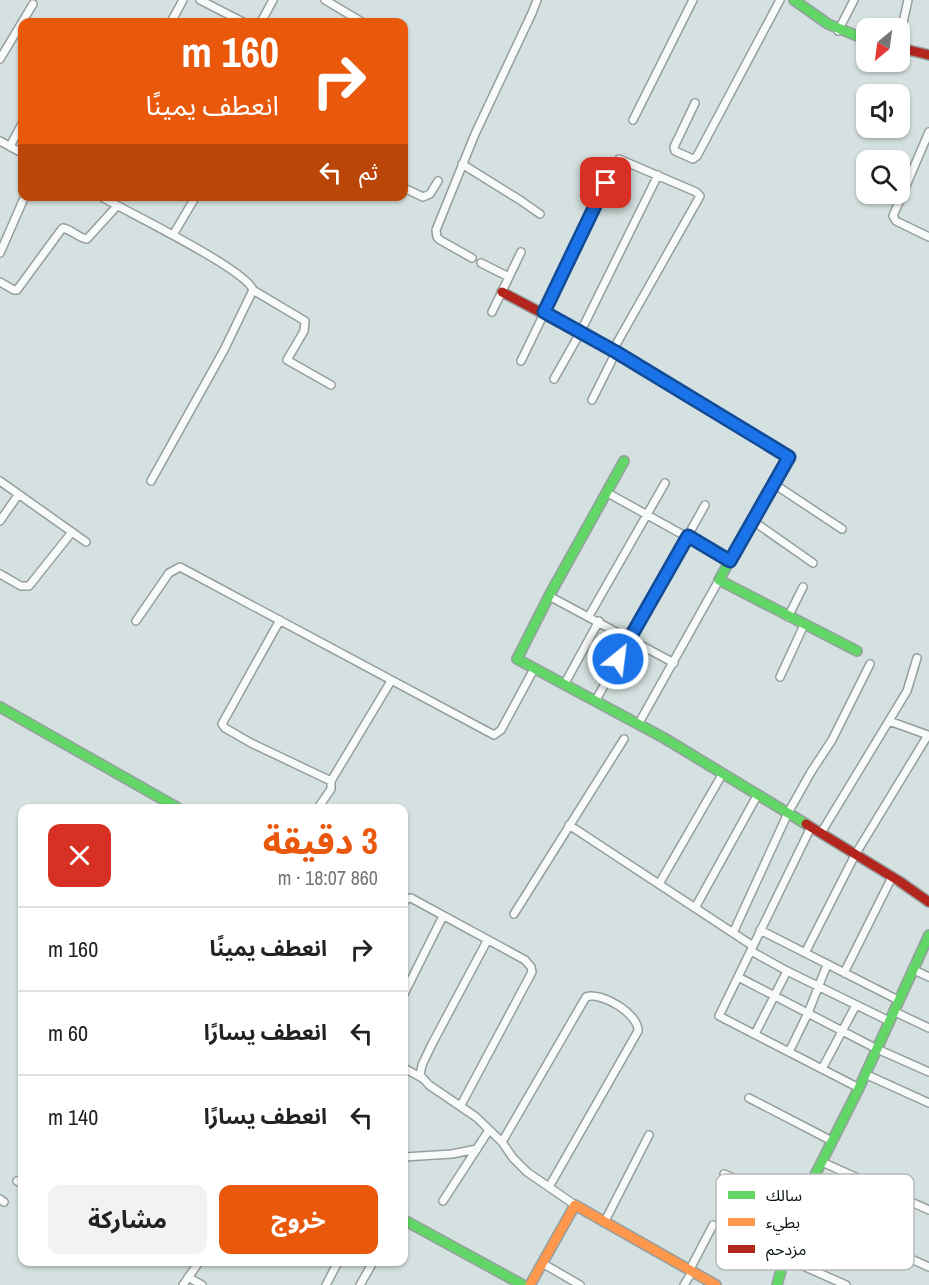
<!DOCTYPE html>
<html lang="ar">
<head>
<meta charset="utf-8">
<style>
	:root { --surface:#fff; --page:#f2f2f2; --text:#222; --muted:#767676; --line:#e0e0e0; --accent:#ea580c }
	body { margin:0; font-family:"Archivo Narrow","Noto Sans Arabic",sans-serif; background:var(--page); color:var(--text); direction:rtl; height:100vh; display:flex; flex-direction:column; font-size:22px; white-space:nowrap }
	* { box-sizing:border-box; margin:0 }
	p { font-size:20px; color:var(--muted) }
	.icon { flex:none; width:33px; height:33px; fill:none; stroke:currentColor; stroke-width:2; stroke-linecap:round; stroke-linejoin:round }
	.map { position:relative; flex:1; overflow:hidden; direction:ltr }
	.details { position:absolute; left:18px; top:804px; width:390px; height:462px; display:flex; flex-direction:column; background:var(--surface); border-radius:12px; box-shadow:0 2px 4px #0004; direction:rtl }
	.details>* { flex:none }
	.guide { position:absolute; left:18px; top:18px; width:390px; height:183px; border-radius:12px; box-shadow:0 2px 4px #0004; direction:rtl; background:#ea580c; color:#fff; overflow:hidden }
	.needle { width:39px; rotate:209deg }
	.buttons { position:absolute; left:856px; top:18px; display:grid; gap:12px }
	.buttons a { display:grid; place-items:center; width:54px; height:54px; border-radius:12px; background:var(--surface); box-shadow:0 2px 4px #0004; font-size:30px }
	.pin { position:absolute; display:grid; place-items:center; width:51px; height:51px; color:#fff; margin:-26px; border-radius:12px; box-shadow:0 3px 9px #0006 }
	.me { position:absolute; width:66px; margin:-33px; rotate:29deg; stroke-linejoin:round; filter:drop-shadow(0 0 4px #0008) }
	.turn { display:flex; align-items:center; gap:21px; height:126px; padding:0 30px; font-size:27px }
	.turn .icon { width:78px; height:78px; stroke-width:2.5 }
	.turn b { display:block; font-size:42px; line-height:51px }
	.then { display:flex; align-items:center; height:57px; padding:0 30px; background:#0003; gap:12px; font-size:22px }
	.round { display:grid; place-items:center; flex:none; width:63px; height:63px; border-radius:12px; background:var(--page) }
	.overview { display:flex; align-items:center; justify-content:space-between; height:102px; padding:0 30px }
	h1 { font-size:36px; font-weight:700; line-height:45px; color:var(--accent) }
	.button { display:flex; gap:12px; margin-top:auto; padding:12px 30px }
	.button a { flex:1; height:69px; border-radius:12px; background:var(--accent); color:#fff; font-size:24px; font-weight:700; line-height:69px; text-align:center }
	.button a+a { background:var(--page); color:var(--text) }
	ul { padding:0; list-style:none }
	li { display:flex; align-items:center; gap:18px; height:84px; padding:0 30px; border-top:2px solid var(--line) }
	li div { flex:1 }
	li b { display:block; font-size:22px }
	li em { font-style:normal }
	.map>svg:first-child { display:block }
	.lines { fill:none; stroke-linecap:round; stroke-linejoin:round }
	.street-casing { stroke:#959e9e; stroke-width:10 }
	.fast-casing { stroke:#959e9e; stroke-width:12 }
	.slow-casing { stroke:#959e9e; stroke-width:12 }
	.jam-casing { stroke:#959e9e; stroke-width:12 }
	.street { stroke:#f9fafa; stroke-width:7 }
	.fast { stroke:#63d668; stroke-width:9 }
	.slow { stroke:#ff974d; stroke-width:9 }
	.jam { stroke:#b3261e; stroke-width:9 }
	.route-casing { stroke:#114b97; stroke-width:15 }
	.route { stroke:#1a73e8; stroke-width:10 }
	.key { fill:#fff; stroke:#b6b9b9; stroke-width:1.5 }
	.key-label { font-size:16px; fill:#0d1616 }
</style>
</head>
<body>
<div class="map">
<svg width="929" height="1285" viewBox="0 0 929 1285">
	<rect width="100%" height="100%" fill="#d5e1e0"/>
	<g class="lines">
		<defs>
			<path id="street" d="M200 0 243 22
				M325 0 362 22
				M171 22 183 0
				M261 22 273 0
				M838 31 854 0
				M900 36 908 0
				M0 59 33 4
				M695 103 674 147 675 151 693 159 697 156 780 0
				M633 120 693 0
				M929 132 893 216 896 221 929 237
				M0 141 22 153
				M10 146 22 124
				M462 164 520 200 540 214
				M404 188 423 197 430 194 438 181
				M100 196C125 211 246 269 253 290L224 350 151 481
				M173 235 196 196
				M0 253 25 196
				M472 258 440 240 437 237 436 230 475 134 532 13 537 0
				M481 263 509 277
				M0 282 14 290H17L61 230 63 228C72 230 79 238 87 239L117 206
				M253 290 305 321 304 331 287 360 331 385
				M492 312 521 252
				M521 361 619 159 696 192 700 196 613 350
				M554 379 580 333 658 175
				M592 400 616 352
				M0 481 86 542
				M774 484 842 529
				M606 492 730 561
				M0 521 18 495
				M753 521 813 563
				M0 574 21 586H29L72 532
				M549 596 674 663
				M589 616 665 483
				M788 617 803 587
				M280 620 222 724 225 728 251 743 331 781
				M136 621 169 573 180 567 494 735 501 730 534 669
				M780 677 804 625
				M565 683 599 621
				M596 700 705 505
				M639 723 719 580
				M318 808 331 789V781L391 681
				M569 825 753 946
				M811 827 719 1016 859 1088
				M821 833 907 691 917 658
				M659 884 723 773
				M404 902 406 899 411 898 525 960 531 967 532 972 524 987 461 1105
				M695 908 758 794
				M514 914 624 739
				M760 930 898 1000
				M733 933 788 813 811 772 832 740 870 664
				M487 941 432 1044 422 1065 420 1075 429 1085 476 1117 502 1142 513 1158 527 1172 575 1205
				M751 951 787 971 889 1021
				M805 953 855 855 928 735 889 721
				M912 969 929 977
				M844 973 892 877
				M738 977 877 1049 929 1072
				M404 994 443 916
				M893 1011 929 1028
				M755 1034 787 971
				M789 1052 808 1013 827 965
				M404 1068 422 1078
				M822 1069 856 1005
				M865 1074 929 1103
				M749 1098 832 1141
				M502 1142 586 997C601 991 639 1014 638 1031L549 1187
				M404 1157 452 1154 477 1149
				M822 1162 929 1210
				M724 1174 801 1206
				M17 1181 22 1184
				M0 1199 4 1202
				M443 1201 489 1130
				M800 1209 929 1267
				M604 1223 649 1135
				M785 1258 846 1285
				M542 1263 580 1285
				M689 1271 713 1225
				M188 1277 202 1285
				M183 1285 199 1262
				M326 1285 338 1262
				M360 1285 373 1262
				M684 1285 692 1272"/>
			<path id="fast" d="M794 0 828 24 867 40
				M624 461 549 596 517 659 664 738 806 824
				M772 487 719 580 857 651
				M0 707 178 808
				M404 1220 523 1285
				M777 1285 791 1234 808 1189 859 1088 929 935"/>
			<path id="slow" d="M530 1285 575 1205 716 1285"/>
			<path id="jam" d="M900 48 929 55
				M502 292 612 350 789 457 772 487
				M806 824 899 881 929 902"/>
		</defs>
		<!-- street casing -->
		<use href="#street" class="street-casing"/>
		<!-- fast casing -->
		<use href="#fast" class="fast-casing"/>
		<!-- slow casing -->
		<use href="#slow" class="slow-casing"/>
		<!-- jam casing -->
		<use href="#jam" class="jam-casing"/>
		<!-- street -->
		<use href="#street" class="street"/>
		<!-- fast -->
		<use href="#fast" class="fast"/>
		<!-- slow -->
		<use href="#slow" class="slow"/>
		<!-- jam -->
		<use href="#jam" class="jam"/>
	</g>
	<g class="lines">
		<defs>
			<path id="route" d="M606 183 544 312 616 352 789 457 730 561 688 536 618 659"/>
		</defs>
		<!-- route casing -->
		<use href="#route" class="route-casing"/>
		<!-- route -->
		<use href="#route" class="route"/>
	</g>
	<!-- legend -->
	<rect x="716" y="1174" width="198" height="96" rx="9" class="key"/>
	<rect x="728" y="1191" width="27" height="8" fill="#63d668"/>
	<rect x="728" y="1218" width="27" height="8" fill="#ff974d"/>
	<rect x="728" y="1245" width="27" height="8" fill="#b3261e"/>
	<g class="key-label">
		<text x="766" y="1201">سالك</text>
		<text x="766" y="1228">بطيء</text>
		<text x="766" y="1255">مزدحم</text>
	</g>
</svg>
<div class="buttons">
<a><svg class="needle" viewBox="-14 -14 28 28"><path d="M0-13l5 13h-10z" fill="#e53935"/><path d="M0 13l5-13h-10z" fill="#767676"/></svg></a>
<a><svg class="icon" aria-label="sound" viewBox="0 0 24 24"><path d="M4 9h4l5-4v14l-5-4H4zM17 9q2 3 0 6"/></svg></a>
<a><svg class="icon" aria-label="search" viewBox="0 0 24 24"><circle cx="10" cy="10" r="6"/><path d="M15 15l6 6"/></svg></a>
</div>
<div class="pin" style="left:606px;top:183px;background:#d93025"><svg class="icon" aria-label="arrive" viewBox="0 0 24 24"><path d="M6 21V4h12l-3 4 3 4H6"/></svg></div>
<svg class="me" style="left:618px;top:659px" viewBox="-20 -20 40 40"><circle r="17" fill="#1a73e8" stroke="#fff" stroke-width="3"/><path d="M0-11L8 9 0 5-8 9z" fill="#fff"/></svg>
<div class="guide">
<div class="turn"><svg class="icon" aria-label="right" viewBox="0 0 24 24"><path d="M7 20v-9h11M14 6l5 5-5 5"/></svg><div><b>160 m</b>انعطف يمينًا</div></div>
<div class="then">ثم<svg class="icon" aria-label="left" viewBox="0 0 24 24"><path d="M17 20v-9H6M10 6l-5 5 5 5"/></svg></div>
</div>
<section class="details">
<div class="overview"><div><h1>3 دقيقة</h1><p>860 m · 18:07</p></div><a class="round" style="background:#d93025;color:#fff"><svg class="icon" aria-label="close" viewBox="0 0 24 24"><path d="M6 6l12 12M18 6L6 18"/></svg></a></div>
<ul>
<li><svg class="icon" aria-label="right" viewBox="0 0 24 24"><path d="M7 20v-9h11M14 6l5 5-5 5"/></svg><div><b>انعطف يمينًا</b></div><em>160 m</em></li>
<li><svg class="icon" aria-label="left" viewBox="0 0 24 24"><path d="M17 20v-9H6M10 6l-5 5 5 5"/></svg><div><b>انعطف يسارًا</b></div><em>60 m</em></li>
<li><svg class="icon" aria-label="left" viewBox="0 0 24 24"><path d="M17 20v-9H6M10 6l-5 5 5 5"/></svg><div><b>انعطف يسارًا</b></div><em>140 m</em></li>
</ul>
<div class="button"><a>خروج</a><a>مشاركة</a></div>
</section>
</div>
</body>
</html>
